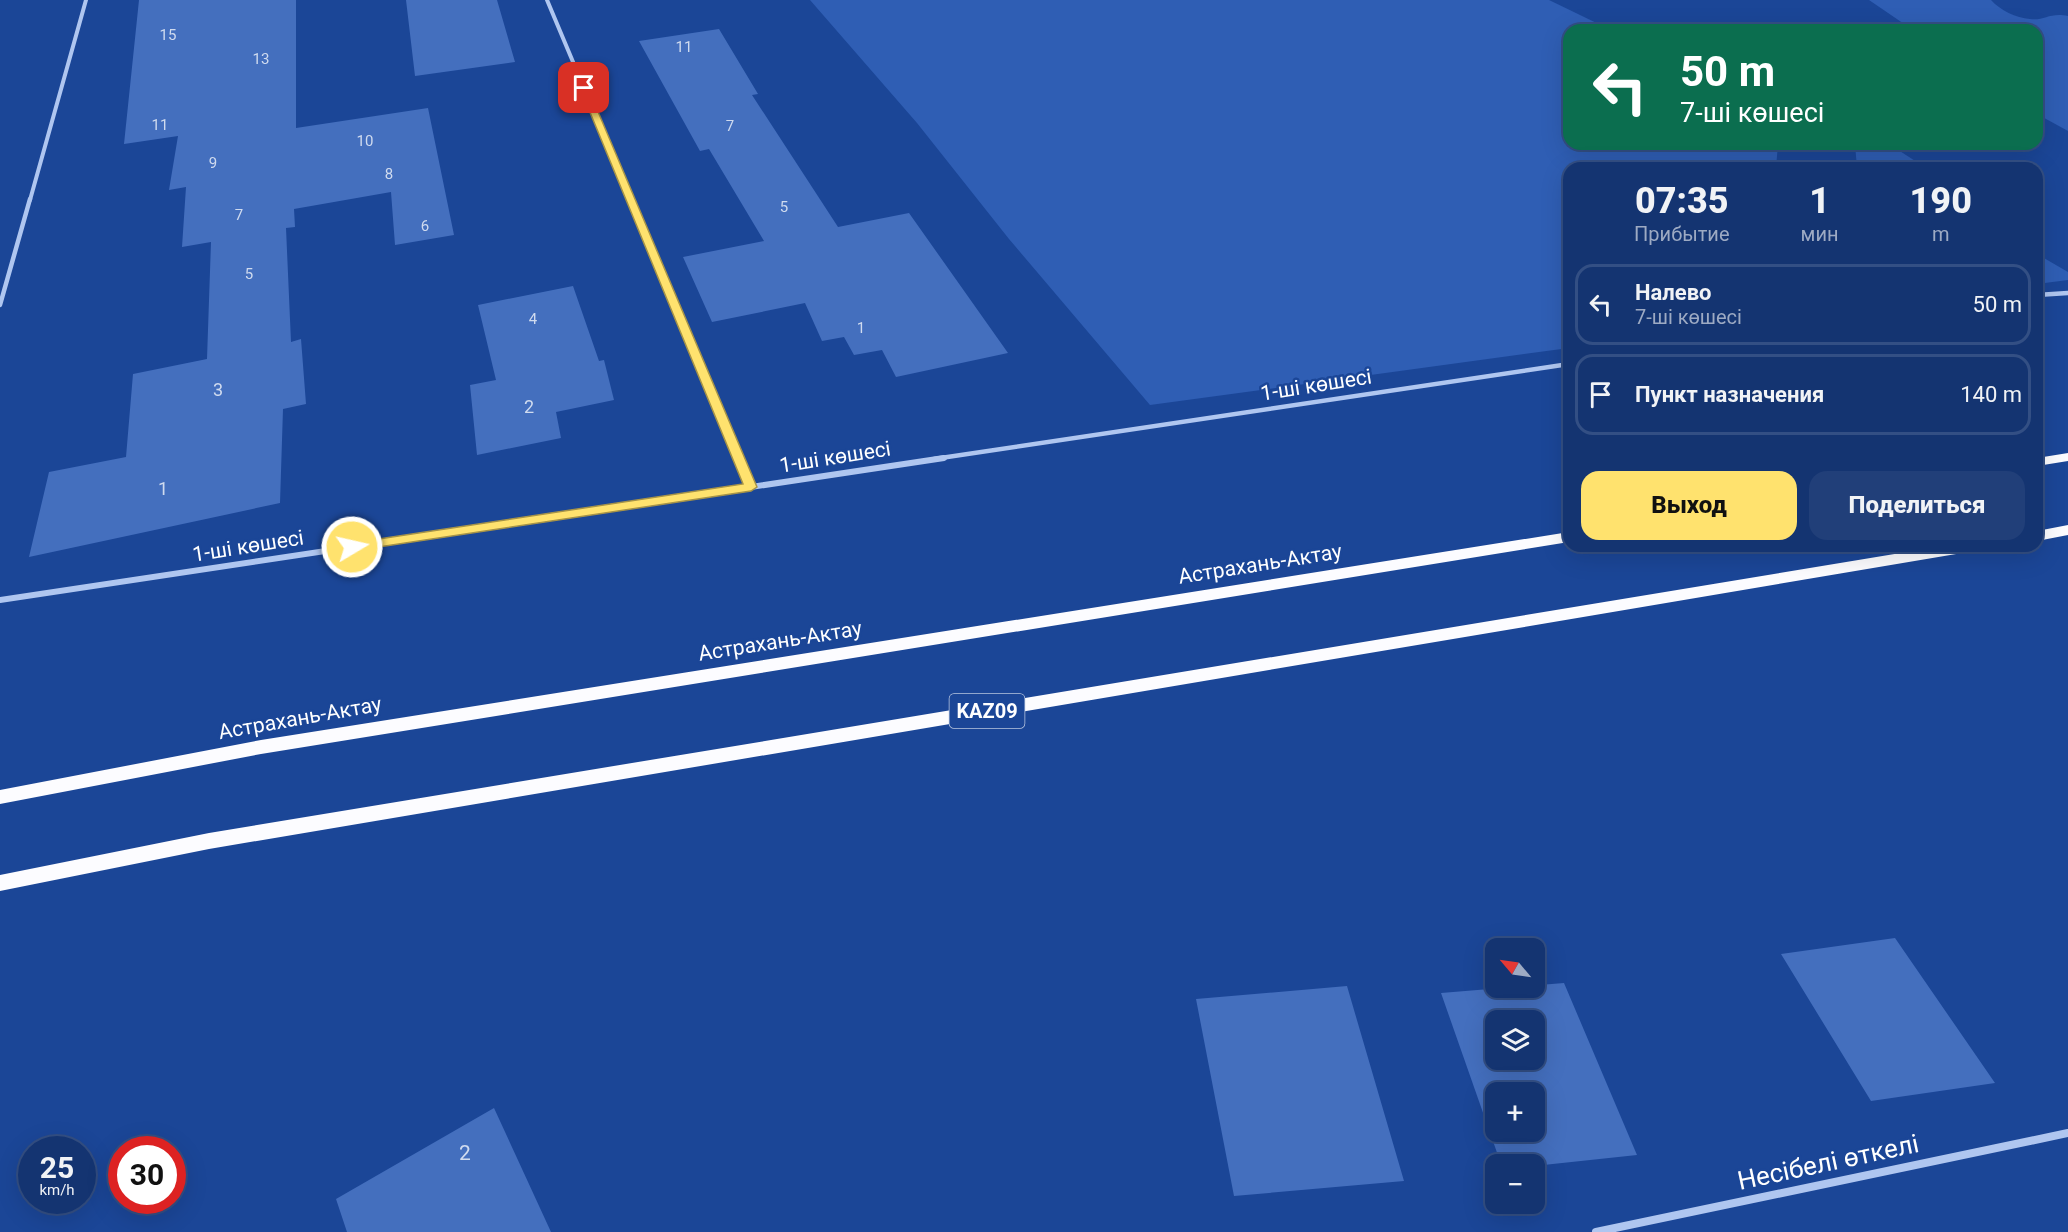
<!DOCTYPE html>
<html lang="ru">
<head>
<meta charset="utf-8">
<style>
	:root { --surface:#143471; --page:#213f79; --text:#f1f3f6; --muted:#9daac3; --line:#334f84; --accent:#ffe26e }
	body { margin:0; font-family:Roboto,sans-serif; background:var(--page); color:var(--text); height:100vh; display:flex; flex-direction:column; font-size:22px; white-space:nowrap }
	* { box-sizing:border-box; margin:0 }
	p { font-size:20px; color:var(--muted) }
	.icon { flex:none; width:33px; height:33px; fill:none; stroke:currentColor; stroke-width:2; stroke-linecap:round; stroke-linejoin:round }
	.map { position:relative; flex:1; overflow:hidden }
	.side { position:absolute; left:1563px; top:162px; width:480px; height:390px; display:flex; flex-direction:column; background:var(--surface); border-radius:18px; box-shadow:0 6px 24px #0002,0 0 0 2px var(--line) }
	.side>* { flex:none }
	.guide { position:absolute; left:1563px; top:24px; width:480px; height:126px; border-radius:18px; box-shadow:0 6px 24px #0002,0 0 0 2px var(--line); background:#0b6e4f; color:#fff; overflow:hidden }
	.needle { width:39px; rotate:299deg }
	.fabs { position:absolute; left:1485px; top:938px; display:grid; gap:12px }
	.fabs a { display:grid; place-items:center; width:60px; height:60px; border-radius:12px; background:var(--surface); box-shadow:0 6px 24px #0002,0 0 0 2px var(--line); font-size:30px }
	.speed { position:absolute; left:18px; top:1136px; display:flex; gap:12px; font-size:30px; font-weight:700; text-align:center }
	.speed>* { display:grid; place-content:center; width:78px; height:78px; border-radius:50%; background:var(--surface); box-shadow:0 6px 24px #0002,0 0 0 2px var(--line); line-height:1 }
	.speed small { font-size:15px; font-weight:400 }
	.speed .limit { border:9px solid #d22; background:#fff; color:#111 }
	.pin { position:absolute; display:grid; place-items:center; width:51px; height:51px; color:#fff; margin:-26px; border-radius:12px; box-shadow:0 3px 9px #0006 }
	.me { position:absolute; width:66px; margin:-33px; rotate:81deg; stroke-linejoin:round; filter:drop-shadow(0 0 4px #0008) }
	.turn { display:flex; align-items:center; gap:21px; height:126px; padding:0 18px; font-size:27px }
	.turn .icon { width:78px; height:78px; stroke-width:2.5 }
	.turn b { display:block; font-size:42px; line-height:51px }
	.eta { display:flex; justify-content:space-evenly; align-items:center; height:102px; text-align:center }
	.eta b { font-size:36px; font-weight:800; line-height:42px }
	.button { display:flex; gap:12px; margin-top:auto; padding:12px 18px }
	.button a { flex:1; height:69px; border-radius:18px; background:var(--accent); color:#111; font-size:24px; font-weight:800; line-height:69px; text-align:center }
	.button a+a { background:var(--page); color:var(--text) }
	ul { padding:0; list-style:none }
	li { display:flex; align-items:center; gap:18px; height:81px; margin:0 12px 9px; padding:0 6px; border:3px solid var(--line); border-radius:18px }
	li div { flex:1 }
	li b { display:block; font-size:22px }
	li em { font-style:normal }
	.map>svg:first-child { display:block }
	.green { fill:#2f5eb4 }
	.building { fill:#446fbe; fill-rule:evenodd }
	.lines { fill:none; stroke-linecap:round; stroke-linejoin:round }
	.minor-far3 { stroke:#afc6f0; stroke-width:4 }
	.minor-far2 { stroke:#afc6f0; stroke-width:4.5 }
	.minor-far1 { stroke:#afc6f0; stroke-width:6 }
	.minor { stroke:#afc6f0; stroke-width:8 }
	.trunk { fill:#fcfcff; fill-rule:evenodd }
	.route { fill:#ffe26e; stroke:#a69348; stroke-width:1.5 }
	.labels { text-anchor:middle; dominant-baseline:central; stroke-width:5; stroke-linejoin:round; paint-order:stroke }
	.far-number-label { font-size:15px; fill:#d0dbef }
	.number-label { font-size:18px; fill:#d0dbef }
	.shield { fill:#1b4697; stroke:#bbc8e0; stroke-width:1.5 }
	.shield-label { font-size:20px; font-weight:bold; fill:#fff }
	.street-label { font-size:21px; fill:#fff; stroke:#1b4697 }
	.near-number-label { font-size:21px; fill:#d0dbef }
	.near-street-label { font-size:26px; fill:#fff; stroke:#1b4697 }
</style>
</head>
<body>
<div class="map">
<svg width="2068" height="1232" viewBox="0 0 2068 1232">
	<rect width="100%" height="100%" fill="#1b4697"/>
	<!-- green -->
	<path class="green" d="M810 0H1549L1611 30H1569V144H1778L1776 168H1569V348L1150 405 1009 239 917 123Z
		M1869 0H1991C2000 10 2016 18 2030 19 2044 21 2050 12 2068 16V131L2037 114V30H1913Z
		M1855 144H1889L1926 168H1857Z
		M2037 254 2068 272V280L2037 284Z"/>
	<!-- building -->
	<path class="building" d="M139 0H296V128L428 108 454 235 395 245 391 192 294 209 295 227 286 228 291 342 301 339 306 404 283 409 280 503 29 557 49 472 126 457 133 374 207 359 211 242 182 247 186 187 169 190 178 136 124 144Z
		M406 0H497L515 62 415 76Z
		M719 29 758 94 752 95 838 227 909 213 1008 353 896 377 882 350 854 355 844 337 822 341 805 303 712 322 683 257 764 241 709 149 700 151 639 41Z
		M573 286 599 361 604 360 614 400 556 412 561 438 477 455 470 385 496 380 478 305Z
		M1895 938 1995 1083 1871 1101 1781 954Z
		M1564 983 1637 1155 1534 1166V1164H1501L1441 993ZM1496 1020H1534V1059H1496ZM1496 1092H1534V1131H1496Z
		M1347 986 1404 1181 1234 1196 1196 999Z
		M494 1108 551 1232H347L336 1199Z"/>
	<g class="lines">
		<!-- minor-far3 -->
		<path class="minor-far3" d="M547 0 631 200
			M30 200 86 0"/>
		<!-- minor-far2 -->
		<path class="minor-far2" d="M630 199 739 459
			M2037 295 2068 293
			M0 305 30 199
			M934 459 1569 364"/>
		<!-- minor-far1 -->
		<path class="minor-far1" d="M739 458 751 487
			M0 600 944 458"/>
		<!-- minor -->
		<path class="minor" d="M1596 1232 2068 1133"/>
		<!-- trunk -->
		<path class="trunk" d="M2068 453V461L2037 466V458Z
			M2068 525V535L2037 541V531Z
			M1569 532V542L261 754 0 804V790L261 740Z
			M1943 546H1982L1974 551 209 849 0 891V875L209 833Z"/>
	</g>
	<!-- route -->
	<path class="route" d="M584 86 588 88 757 487 751 491 352 551 347 550 345 547 347 544 352 543 743 484 580 88Z"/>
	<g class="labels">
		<!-- far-number labels -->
		<g class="far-number-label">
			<text x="168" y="35">15</text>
			<text x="684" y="47">11</text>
			<text x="261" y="59">13</text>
			<text x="160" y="125">11</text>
			<text x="730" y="126">7</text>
			<text x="365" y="141">10</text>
			<text x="213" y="163">9</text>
			<text x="389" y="174">8</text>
			<text x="784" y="207">5</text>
			<text x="239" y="215">7</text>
			<text x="425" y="226">6</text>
			<text x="249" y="274">5</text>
			<text x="533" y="319">4</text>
			<text x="861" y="328">1</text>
		</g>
		<!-- number labels -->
		<g class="number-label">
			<text x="218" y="389">3</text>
			<text x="529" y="406">2</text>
			<text x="163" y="488">1</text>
		</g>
		<!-- shield labels -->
		<rect class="shield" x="949.5" y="694" width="75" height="34" rx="4.5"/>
		<g class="shield-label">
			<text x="987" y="711">KAZ09</text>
		</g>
		<!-- street labels -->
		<g class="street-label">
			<text transform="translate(1316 385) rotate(-9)">1-шi көшесі</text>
			<text transform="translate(835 457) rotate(-9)">1-шi көшесі</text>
			<text transform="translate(248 546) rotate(-9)">1-шi көшесі</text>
			<text transform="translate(1260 564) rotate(-9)">Астрахань-Актау</text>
			<text transform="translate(780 641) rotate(-9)">Астрахань-Актау</text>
			<text transform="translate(300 718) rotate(-10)">Астрахань-Актау</text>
		</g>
		<!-- near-number labels -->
		<g class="near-number-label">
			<text x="465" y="1153">2</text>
		</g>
		<!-- near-street labels -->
		<g class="near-street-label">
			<text transform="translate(1828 1162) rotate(-12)">Несібелі өткелі</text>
		</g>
	</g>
</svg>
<div class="fabs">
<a><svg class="needle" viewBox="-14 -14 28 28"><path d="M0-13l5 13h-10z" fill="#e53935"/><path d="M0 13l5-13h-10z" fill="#9daac3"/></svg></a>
<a><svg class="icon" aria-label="layers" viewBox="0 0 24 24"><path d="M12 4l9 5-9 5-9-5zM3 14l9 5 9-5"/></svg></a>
<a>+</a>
<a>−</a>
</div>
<div class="speed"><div>25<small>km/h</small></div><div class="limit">30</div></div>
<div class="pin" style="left:584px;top:88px;background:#d93025"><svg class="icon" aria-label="arrive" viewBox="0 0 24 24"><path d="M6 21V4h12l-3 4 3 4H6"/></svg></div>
<svg class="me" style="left:352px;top:547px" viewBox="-20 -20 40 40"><circle r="17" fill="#ffe26e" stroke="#fff" stroke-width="3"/><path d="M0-11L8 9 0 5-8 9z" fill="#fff"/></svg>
<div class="guide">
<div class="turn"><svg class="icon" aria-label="left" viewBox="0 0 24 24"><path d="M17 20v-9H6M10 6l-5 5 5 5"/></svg><div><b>50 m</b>7-шi көшесі</div></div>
</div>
<section class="side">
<div class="eta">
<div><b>07:35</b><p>Прибытие</p></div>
<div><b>1</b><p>мин</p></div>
<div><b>190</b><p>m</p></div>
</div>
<ul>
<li><svg class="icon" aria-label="left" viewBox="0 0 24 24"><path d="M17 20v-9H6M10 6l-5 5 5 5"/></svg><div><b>Налево</b><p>7-шi көшесі</p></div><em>50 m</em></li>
<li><svg class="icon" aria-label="arrive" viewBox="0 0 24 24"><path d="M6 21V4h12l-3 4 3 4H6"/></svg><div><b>Пункт назначения</b></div><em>140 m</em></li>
</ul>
<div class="button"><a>Выход</a><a>Поделиться</a></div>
</section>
</div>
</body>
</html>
